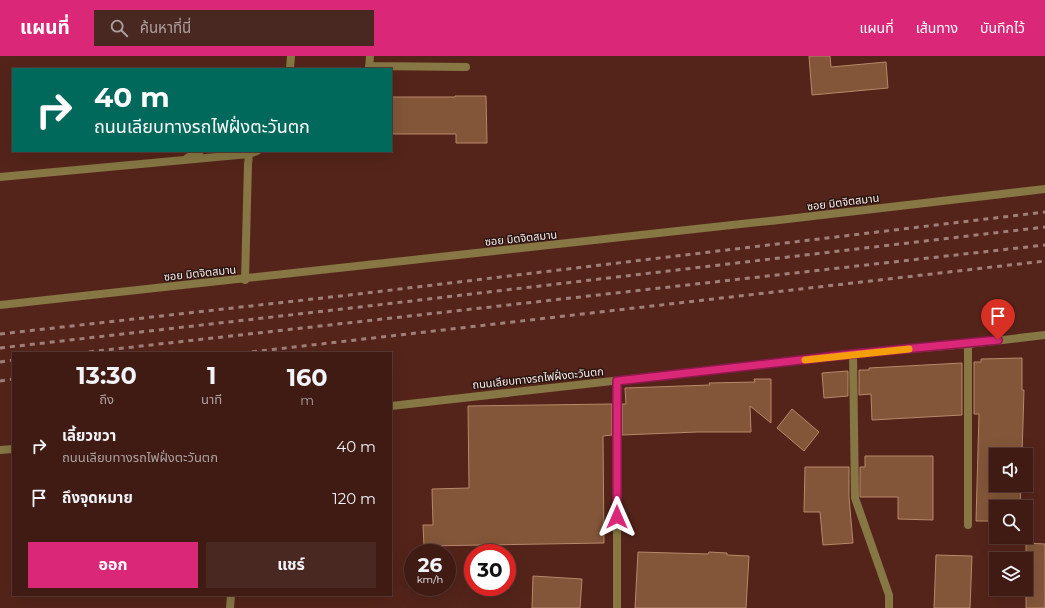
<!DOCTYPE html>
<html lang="th">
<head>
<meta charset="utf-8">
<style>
	:root { --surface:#3f1b14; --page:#4a2822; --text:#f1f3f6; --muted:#ada1a0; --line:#583934; --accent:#db2777 }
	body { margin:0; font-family:Montserrat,"Noto Sans Thai",sans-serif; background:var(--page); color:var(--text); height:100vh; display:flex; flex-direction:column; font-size:15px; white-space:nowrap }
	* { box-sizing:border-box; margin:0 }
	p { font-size:13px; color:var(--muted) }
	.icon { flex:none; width:22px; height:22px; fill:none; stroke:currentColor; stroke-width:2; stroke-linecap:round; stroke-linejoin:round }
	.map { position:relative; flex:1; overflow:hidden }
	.drawer { position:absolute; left:12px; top:296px; width:380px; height:244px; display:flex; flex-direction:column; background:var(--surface); border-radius:0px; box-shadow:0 4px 16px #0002,0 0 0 1px var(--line) }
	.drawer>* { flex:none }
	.hud { position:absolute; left:12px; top:12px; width:380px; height:84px; border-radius:0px; box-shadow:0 4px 16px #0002,0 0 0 1px var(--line); background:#00695c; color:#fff; overflow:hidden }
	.fabs { position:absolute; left:989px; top:392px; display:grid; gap:8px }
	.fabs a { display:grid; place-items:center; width:44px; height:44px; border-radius:0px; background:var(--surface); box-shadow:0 4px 16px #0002,0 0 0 1px var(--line); font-size:20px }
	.speed { position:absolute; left:404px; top:488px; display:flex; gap:8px; font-size:20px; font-weight:700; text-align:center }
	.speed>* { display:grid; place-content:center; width:52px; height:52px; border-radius:50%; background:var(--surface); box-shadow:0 4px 16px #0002,0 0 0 1px var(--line); line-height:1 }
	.speed small { font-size:10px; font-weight:400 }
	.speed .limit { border:6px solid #d22; background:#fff; color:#111 }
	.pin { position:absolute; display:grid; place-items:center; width:34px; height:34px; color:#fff; margin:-41px -17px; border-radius:50% 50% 50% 0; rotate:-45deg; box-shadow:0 0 4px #0007 }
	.pin .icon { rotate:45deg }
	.me { position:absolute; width:44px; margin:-22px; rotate:0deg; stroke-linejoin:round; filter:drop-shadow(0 0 3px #0008) }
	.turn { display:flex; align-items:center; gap:14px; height:84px; padding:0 16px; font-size:18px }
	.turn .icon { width:52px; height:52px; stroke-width:2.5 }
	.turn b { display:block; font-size:28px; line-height:34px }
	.eta { display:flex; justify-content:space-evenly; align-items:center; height:68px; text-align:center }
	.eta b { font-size:24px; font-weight:700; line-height:28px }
	.primary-button { display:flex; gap:8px; margin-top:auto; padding:8px 16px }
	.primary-button a { flex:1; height:46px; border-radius:0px; background:var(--accent); color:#fff; font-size:16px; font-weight:700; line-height:46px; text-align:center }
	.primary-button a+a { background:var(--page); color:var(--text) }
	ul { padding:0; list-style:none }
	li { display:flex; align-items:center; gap:12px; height:52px; padding:0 16px }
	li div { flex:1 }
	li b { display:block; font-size:15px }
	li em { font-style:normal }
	header { display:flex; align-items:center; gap:24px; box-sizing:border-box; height:56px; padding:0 20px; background:var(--accent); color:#fff }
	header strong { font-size:19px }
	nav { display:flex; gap:22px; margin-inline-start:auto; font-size:14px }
	.search { width:280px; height:36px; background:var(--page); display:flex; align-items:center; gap:10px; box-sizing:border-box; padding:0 14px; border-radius:0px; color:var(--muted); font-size:15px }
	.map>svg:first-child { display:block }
	.building { fill:#835639; stroke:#b88869 }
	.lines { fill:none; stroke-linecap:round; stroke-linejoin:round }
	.service { stroke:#867744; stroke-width:8 }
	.minor { stroke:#867744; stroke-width:8 }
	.rail { stroke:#a07f79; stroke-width:3; stroke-dasharray:5 5; stroke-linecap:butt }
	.route-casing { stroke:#8e194d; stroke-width:10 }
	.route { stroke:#db2777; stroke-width:7 }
	.slow { stroke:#f59e0b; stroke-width:7 }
	.labels { text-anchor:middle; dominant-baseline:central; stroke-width:3; stroke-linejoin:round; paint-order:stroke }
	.street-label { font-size:11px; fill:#fbeeeb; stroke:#2b1510 }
</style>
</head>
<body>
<header>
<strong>แผนที่</strong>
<div class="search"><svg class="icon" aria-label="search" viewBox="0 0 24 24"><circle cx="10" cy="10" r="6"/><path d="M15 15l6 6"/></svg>ค้นหาที่นี่</div>
<nav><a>แผนที่</a><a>เส้นทาง</a><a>บันทึกไว้</a></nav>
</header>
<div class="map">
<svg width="1045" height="552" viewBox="0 0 1045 552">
	<rect width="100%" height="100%" fill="#54241a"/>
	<!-- building -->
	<path class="building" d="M809 0H830L831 11 886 6 888 32 812 39Z
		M455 40H486L487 87H456V78H391V41H455Z
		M1022 302V334H1024L1022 399H996V429H1021L1020 451H996V465H976L979 358H974V306H981V303Z
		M962 307V359L872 364 871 338 859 339V314H869V312Z
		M848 315V340L824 342 822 317Z
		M754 323H771V367L750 350 751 376H697L622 379V348H626L625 332 710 329 709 327 755 326Z
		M612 348V379L603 380 604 487 424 490 423 469H433L432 433 469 432 468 350Z
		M792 353 819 376 804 395 777 372Z
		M865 400H933V464L898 463V441H860V411H865Z
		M805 411H849V441L853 487 823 489 820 456H804Z
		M1026 487 1045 488V552H1026Z
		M638 496 708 498 709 496 727 497V499L749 500 746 552H635Z
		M936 499 972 500 970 552H934Z
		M533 520 582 523 580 552H532Z"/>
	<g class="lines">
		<!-- service -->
		<path class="service" d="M290 13 291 0
			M187 102 200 95
			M0 121 249 98 257 95
			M245 224 248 108 249 98"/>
		<!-- minor -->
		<path class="minor" d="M369 10 466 11
			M369 13 370 0
			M0 249C349 213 697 174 1045 133
			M968 288V469
			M853 298 855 442 889 539V552
			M391 350 853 298 968 288 1045 279
			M0 394 13 393
			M230 552 231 539
			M617 552V325"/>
		<!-- rail -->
		<path class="rail" d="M0 278 358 238 1045 156
			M0 292 360 251 1045 171
			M79 297 1045 189
			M242 297 1045 205
			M0 306 13 304
			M0 325 13 323"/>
	</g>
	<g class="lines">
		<defs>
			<path id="route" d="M617 461V325L853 298 998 284"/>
		</defs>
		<!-- route casing -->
		<use href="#route" class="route-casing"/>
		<!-- route -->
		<use href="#route" class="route"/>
		<!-- slow -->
		<path class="slow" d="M805 304 909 293"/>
	</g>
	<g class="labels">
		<!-- street labels -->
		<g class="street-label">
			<text transform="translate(843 146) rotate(-7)">ซอย มิตจิตสมาน</text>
			<text transform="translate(521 182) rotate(-6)">ซอย มิตจิตสมาน</text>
			<text transform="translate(200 217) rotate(-6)">ซอย มิตจิตสมาน</text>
			<text transform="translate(538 322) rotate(-6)">ถนนเลียบทางรถไฟฝั่งตะวันตก</text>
		</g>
	</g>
</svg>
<div class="fabs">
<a><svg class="icon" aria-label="sound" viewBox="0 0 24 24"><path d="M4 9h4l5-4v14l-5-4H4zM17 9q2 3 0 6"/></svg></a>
<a><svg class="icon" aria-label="search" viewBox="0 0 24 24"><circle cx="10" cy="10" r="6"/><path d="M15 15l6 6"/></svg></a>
<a><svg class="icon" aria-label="layers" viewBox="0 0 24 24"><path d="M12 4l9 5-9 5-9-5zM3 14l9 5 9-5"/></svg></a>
</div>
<div class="speed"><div>26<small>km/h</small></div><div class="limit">30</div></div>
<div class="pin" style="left:998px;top:284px;background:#d93025"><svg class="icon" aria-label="arrive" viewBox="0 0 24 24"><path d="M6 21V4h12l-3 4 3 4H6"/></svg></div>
<svg class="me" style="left:617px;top:461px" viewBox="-20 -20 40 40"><path d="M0-17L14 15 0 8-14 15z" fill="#db2777" stroke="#fff" stroke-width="4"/></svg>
<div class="hud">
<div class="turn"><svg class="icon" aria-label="right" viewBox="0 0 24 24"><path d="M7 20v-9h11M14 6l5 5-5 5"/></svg><div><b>40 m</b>ถนนเลียบทางรถไฟฝั่งตะวันตก</div></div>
</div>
<section class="drawer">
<div class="eta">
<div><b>13:30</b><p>ถึง</p></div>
<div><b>1</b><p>นาที</p></div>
<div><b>160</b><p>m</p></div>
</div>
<ul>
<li><svg class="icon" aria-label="right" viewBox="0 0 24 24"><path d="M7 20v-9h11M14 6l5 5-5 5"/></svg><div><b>เลี้ยวขวา</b><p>ถนนเลียบทางรถไฟฝั่งตะวันตก</p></div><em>40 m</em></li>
<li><svg class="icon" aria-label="arrive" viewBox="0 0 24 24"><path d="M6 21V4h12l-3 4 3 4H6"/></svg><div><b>ถึงจุดหมาย</b></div><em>120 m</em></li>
</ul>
<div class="primary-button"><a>ออก</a><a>แชร์</a></div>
</section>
</div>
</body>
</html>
